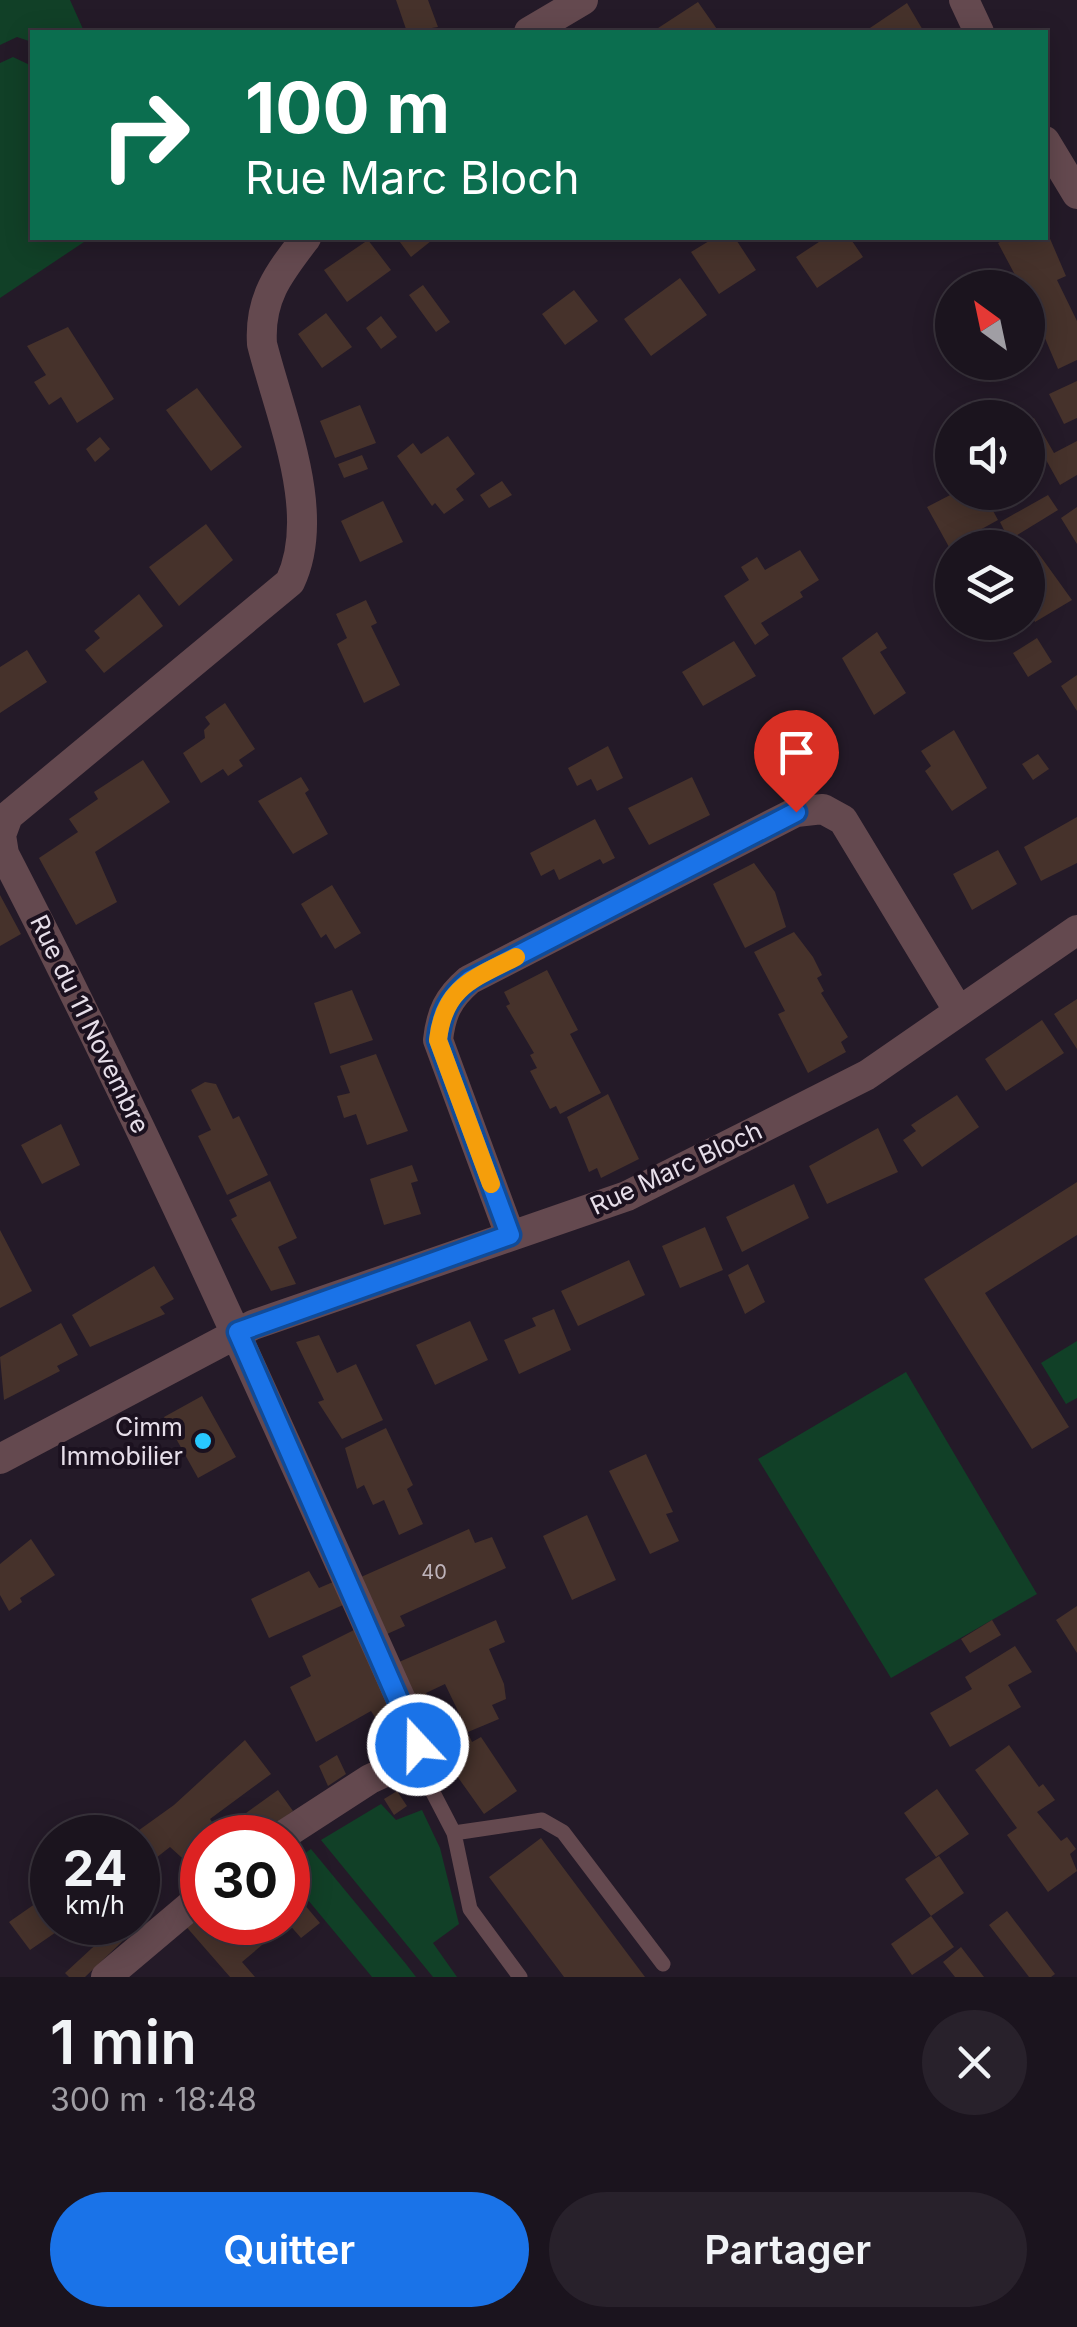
<!DOCTYPE html>
<html lang="fr">
<head>
<meta charset="utf-8">
<style>
	:root { --surface:#1b141e; --page:#28212b; --text:#f1f3f6; --muted:#a09ea4; --line:#39333c; --accent:#1a73e8 }
	body { margin:0; font-family:Inter,sans-serif; background:var(--page); color:var(--text); height:100vh; display:flex; flex-direction:column; font-size:38px; white-space:nowrap }
	* { box-sizing:border-box; margin:0 }
	p { font-size:32px; color:var(--muted) }
	.icon { flex:none; width:55px; height:55px; fill:none; stroke:currentColor; stroke-width:2; stroke-linecap:round; stroke-linejoin:round }
	.map { position:relative; height:1977px; overflow:hidden }
	.sheet { display:flex; flex-direction:column; background:var(--surface); flex:1 }
	.sheet>* { flex:none }
	.hud { position:absolute; left:30px; top:30px; width:1018px; height:210px; border-radius:0px; box-shadow:0 5px 25px #0003,0 0 0 2px var(--line); background:#0b6e4f; color:#fff; overflow:hidden }
	.needle { width:65px; rotate:327deg }
	.buttons { position:absolute; left:935px; top:270px; display:grid; gap:20px }
	.buttons a { display:grid; place-items:center; width:110px; height:110px; border-radius:50%; background:var(--surface); box-shadow:0 5px 25px #0003,0 0 0 2px var(--line); font-size:50px }
	.speed { position:absolute; left:30px; top:1815px; display:flex; gap:20px; font-size:50px; font-weight:700; text-align:center }
	.speed>* { display:grid; place-content:center; width:130px; height:130px; border-radius:50%; background:var(--surface); box-shadow:0 5px 25px #0003,0 0 0 2px var(--line); line-height:1 }
	.speed small { font-size:25px; font-weight:400 }
	.speed .limit { border:15px solid #d22; background:#fff; color:#111 }
	.pin { position:absolute; display:grid; place-items:center; width:85px; height:85px; color:#fff; margin:-102px -42px; border-radius:50% 50% 50% 0; rotate:-45deg; box-shadow:0 0 10px #0007 }
	.pin .icon { rotate:45deg }
	.me { position:absolute; width:110px; margin:-55px; rotate:339deg; stroke-linejoin:round; filter:drop-shadow(0 0 8px #0008) }
	.turn { display:flex; align-items:center; gap:35px; height:210px; padding:0 50px; font-size:45px }
	.turn .icon { width:130px; height:130px; stroke-width:2.5 }
	.turn b { display:block; font-size:70px; line-height:85px }
	.round { display:grid; place-items:center; flex:none; width:105px; height:105px; border-radius:52px; background:var(--page) }
	.overview { display:flex; align-items:center; justify-content:space-between; height:170px; padding:0 50px }
	h1 { font-size:60px; font-weight:600; line-height:75px }
	.primary-button { display:flex; gap:20px; margin-top:auto; padding:20px 50px }
	.primary-button a { flex:1; height:115px; border-radius:60px; background:var(--accent); color:#fff; font-size:40px; font-weight:600; line-height:115px; text-align:center }
	.primary-button a+a { background:var(--page); color:var(--text) }
	.map>svg:first-child { display:block }
	.green { fill:#114027 }
	.building { fill:#46322b }
	.lines { fill:none; stroke-linecap:round; stroke-linejoin:round }
	.lane { stroke:#64494f; stroke-width:15 }
	.street { stroke:#64494f; stroke-width:30 }
	.route-casing { stroke:#114b97; stroke-width:25 }
	.route { stroke:#1a73e8; stroke-width:18 }
	.slow { stroke:#f59e0b; stroke-width:18 }
	.poi-dot { fill:#28c8ff; stroke:#1b111f; stroke-width:4 }
	.labels { text-anchor:middle; dominant-baseline:central; stroke-width:8; stroke-linejoin:round; paint-order:stroke }
	.number-label { font-size:20px; fill:#beb3ba }
	.street-label { font-size:25px; fill:#e6dee9; stroke:#1b111f }
	.poi-label { font-size:25px; fill:#e6dee9; stroke:#1b111f; text-anchor:end }
</style>
</head>
<body>
<div class="map">
<svg width="1077" height="1977" viewBox="0 0 1077 1977">
	<rect width="100%" height="100%" fill="#241a28"/>
	<!-- green -->
	<path class="green" d="M0 0H70L83 29 32 32V42L17 37 0 45Z
		M13 57 32 66V238H90L0 298V63Z
		M1077 1341V1398L1066 1404 1041 1363Z
		M906 1372 1037 1594 891 1678 758 1459Z
		M381 1804 396 1820 422 1810 440 1848 459 1924 433 1943 457 1977H433L321 1840Z
		M311 1849 406 1964 416 1977H372L288 1876V1865Z"/>
	<!-- building -->
	<path class="building" d="M396 0H428L438 27 407 32Z
		M698 2 719 32H652Z
		M907 3 924 32H864Z
		M1045 227 1066 276 1057 280 1077 321V360L1058 369 1028 298V288H1022L998 243 1008 238H1045Z
		M397 238H429L431 241 411 257Z
		M714 238H735L756 270 719 294 691 252Z
		M825 238H850L863 257 817 288 796 257Z
		M368 240 391 270 347 302 324 270Z
		M680 278 707 315 651 356 624 319Z
		M423 285 450 322 436 332 409 295Z
		M574 290 598 321 565 345 542 314Z
		M326 313 352 347 322 368 298 334Z
		M381 316 397 337 381 349 366 328Z
		M68 327 114 399 77 423 61 397 49 405 34 382 46 375 27 346Z
		M1077 381V418L1064 424 1049 394Z
		M197 388 242 447 211 471 166 410Z
		M360 405 376 443 335 458 320 421Z
		M1034 418 1054 453 1077 441V475L1060 485 1045 458 1028 468V421Z
		M448 436 475 474 456 489 464 500 444 514 435 503 432 506 397 456 413 443 421 454Z
		M100 437 110 449 95 462 86 449Z
		M362 455 368 469 344 478 338 464Z
		M502 481 512 495 489 508 480 495Z
		M956 492H983L998 520 949 547 927 507Z
		M1048 495 1058 510 1009 540 1000 522Z
		M383 501 403 542 360 562 341 521Z
		M1077 507V544L1061 518Z
		M206 524 233 560 179 606 149 567Z
		M800 550 819 580 800 592 803 597 761 623 769 635 755 645 724 596 749 580 741 567 757 557 765 570Z
		M1036 550 1072 600 1035 622 1028 609V555Z
		M139 594 163 626 104 673 85 650 100 638 94 631Z
		M366 600 377 623 371 626 400 685 364 703 337 644 347 638 336 614Z
		M877 632 887 648 880 652 906 693 874 715 842 658Z
		M1037 638 1052 662 1028 677 1013 653Z
		M734 641 756 676 703 706 682 672Z
		M27 650 47 682 0 713V667Z
		M1077 675V711L1061 686Z
		M225 703 255 749 239 760 243 766 228 776 223 769 201 783 183 753 205 738 204 730 210 724 205 717Z
		M954 730 987 788 952 811 925 771 931 766 921 751Z
		M608 746 623 778 597 791 591 779 577 786 568 768Z
		M1038 754 1049 769 1033 780 1022 764Z
		M143 760 170 802 95 852 117 902 76 925 39 858 78 832 69 819 98 799 94 792Z
		M301 777 309 790 305 793 328 834 293 854 258 801Z
		M692 777 710 815 649 845 628 808Z
		M1077 817V863L1041 881 1024 847Z
		M595 819 615 858 603 864 600 859 559 880 554 869 541 876 530 853Z
		M998 850 1017 884 972 910 953 874Z
		M754 863 775 892 786 927 745 948 713 884Z
		M332 885 361 933 335 949 326 934 321 938 301 904Z
		M0 895 21 934 0 946Z
		M794 932 813 957 822 975 817 978 824 991 821 993 848 1037 841 1042 846 1052 808 1073 778 1014 785 1011 754 952Z
		M547 970 578 1030 570 1034 601 1093 560 1114 556 1106 550 1109 530 1071 537 1068 530 1055 534 1053 506 1006 510 1004 504 992Z
		M352 990 373 1040 330 1054 314 1003Z
		M1077 999V1049L1054 1014Z
		M1042 1020 1064 1053 1006 1091 985 1059Z
		M376 1054 408 1131 367 1145 356 1114 344 1118 337 1096 350 1093 340 1066Z
		M205 1082 216 1084 233 1119 239 1116 268 1175 227 1195 198 1136 211 1130 191 1090Z
		M608 1094 639 1159 601 1178 597 1168 589 1172 567 1117Z
		M957 1095 979 1127 922 1167 903 1140 916 1131 911 1125Z
		M61 1124 80 1165 42 1184 21 1145Z
		M878 1128 898 1172 827 1204 809 1166Z
		M412 1165 418 1181 411 1183 421 1214 384 1225 370 1179Z
		M270 1181 297 1238 278 1247 296 1284 271 1291 231 1219 237 1216 229 1200Z
		M1077 1182V1235L985 1293 1069 1427 1032 1449 924 1279Z
		M794 1184 809 1218 742 1252 726 1217Z
		M705 1227 723 1270 680 1288 662 1246Z
		M0 1230 32 1291 0 1308Z
		M629 1260 645 1295 578 1326 561 1291Z
		M748 1264 765 1302 745 1314 728 1275Z
		M154 1266 174 1299 160 1307 165 1314 90 1347 72 1315Z
		M554 1309 571 1350 519 1374 504 1340 536 1326 532 1318Z
		M470 1321 488 1360 435 1385 416 1345Z
		M61 1323 78 1355 57 1366 60 1371 4 1400 0 1357Z
		M319 1335 337 1373 356 1364 383 1420 342 1439 318 1402 324 1400 296 1342Z
		M202 1396 236 1457 198 1478 164 1417Z
		M386 1428 413 1485 407 1489 423 1524 399 1535 384 1500 373 1505 364 1485 357 1489 345 1448Z
		M646 1454 673 1512 666 1514 679 1541 650 1554 609 1471Z
		M587 1515 616 1580 572 1600 543 1536Z
		M469 1529 475 1543 492 1537 506 1568 400 1616 405 1626 387 1634 361 1577Z
		M31 1539 55 1575 20 1598 22 1602 9 1611 0 1595V1564Z
		M309 1571 319 1588 333 1582 343 1605 269 1638 251 1599Z
		M1077 1606V1653L1056 1620Z
		M496 1620 505 1642 489 1649 504 1684 506 1699 492 1705 499 1719 468 1732 445 1684 426 1693 433 1708 422 1713 399 1662Z
		M992 1620 1001 1635 970 1653 961 1639Z
		M354 1630 397 1724 399 1735 393 1745 371 1711 316 1742 290 1687 311 1676 302 1656Z
		M1015 1646 1032 1672 1008 1685 1021 1707 950 1747 930 1713 972 1689 965 1677Z
		M466 1729 472 1742 481 1737 517 1791 484 1814 435 1745Z
		M245 1740 271 1774 210 1819 223 1838H202V1876L170 1847 138 1872V1838H128L174 1805Z
		M1009 1745 1039 1787 1043 1784 1055 1800 1037 1812 1061 1841 1067 1837 1076 1849 1070 1854 1077 1871 1048 1892 1007 1835 1017 1828 975 1770Z
		M337 1755 346 1774 328 1786 319 1766Z
		M937 1789 969 1834 936 1857 904 1813Z
		M278 1790 293 1811 261 1834 246 1813Z
		M397 1791 407 1806 394 1815 384 1799Z
		M541 1838 597 1913 645 1977H564L489 1877Z
		M939 1856 964 1893 931 1916 905 1879Z
		M288 1885 320 1923 301 1938 288 1923 242 1962 255 1977H230L183 1923 202 1906V1922H288Z
		M52 1892V1922H94L99 1930 79 1945 65 1926 30 1950 9 1922Z
		M1007 1911 1055 1974 1051 1977H1029L989 1925Z
		M931 1916 954 1947 912 1975 891 1944Z
		M118 1924 129 1935 85 1977H69L65 1973Z
		M961 1947 984 1977H955L943 1962Z"/>
	<g class="lines">
		<!-- lane -->
		<path class="lane" d="M414 1756 454 1833 542 1820 563 1832 663 1964
			M454 1833 470 1909 520 1977"/>
		<!-- street -->
		<path class="street" d="M964 0 979 32
			M529 32 583 0
			M1045 141 1077 194
			M510 1235 438 1040C441 1013 448 998 469 980L796 812 823 809 843 820 958 1010
			M0 1459 253 1325 627 1196 867 1075 1077 930
			M279 1838 370 1779 411 1760 418 1745 416 1733C283 1437 153 1142 4 854L1 835 8 816 290 582C323 513 280 416 262 344 259 298 279 273 306 238
			M106 1977 202 1896"/>
	</g>
	<g class="lines">
		<defs>
			<path id="route" d="M418 1745 238 1332 510 1235 438 1040C441 1013 448 998 470 980L796 812"/>
		</defs>
		<!-- route casing -->
		<use href="#route" class="route-casing"/>
		<!-- route -->
		<use href="#route" class="route"/>
		<!-- slow -->
		<path class="slow" d="M491 1184 438 1040C444 987 473 979 516 957"/>
	</g>
	<!-- markers -->
	<circle class="poi-dot" cx="203" cy="1441" r="10"/>
	<g class="labels">
		<!-- number labels -->
		<g class="number-label">
			<text x="434" y="1572">40</text>
		</g>
		<!-- street labels -->
		<g class="street-label">
			<text transform="translate(90 1024) rotate(64)">Rue du 11 Novembre</text>
			<text transform="translate(676 1168) rotate(-25)">Rue Marc Bloch</text>
		</g>
		<!-- poi labels -->
		<g class="poi-label">
			<text x="183" y="1427">Cimm<tspan x="183" dy="29">Immobilier</tspan></text>
		</g>
	</g>
</svg>
<div class="buttons">
<a><svg class="needle" viewBox="-14 -14 28 28"><path d="M0-13l5 13h-10z" fill="#e53935"/><path d="M0 13l5-13h-10z" fill="#a09ea4"/></svg></a>
<a><svg class="icon" aria-label="sound" viewBox="0 0 24 24"><path d="M4 9h4l5-4v14l-5-4H4zM17 9q2 3 0 6"/></svg></a>
<a><svg class="icon" aria-label="layers" viewBox="0 0 24 24"><path d="M12 4l9 5-9 5-9-5zM3 14l9 5 9-5"/></svg></a>
</div>
<div class="speed"><div>24<small>km/h</small></div><div class="limit">30</div></div>
<div class="pin" style="left:796px;top:812px;background:#d93025"><svg class="icon" aria-label="arrive" viewBox="0 0 24 24"><path d="M6 21V4h12l-3 4 3 4H6"/></svg></div>
<svg class="me" style="left:418px;top:1745px" viewBox="-20 -20 40 40"><circle r="17" fill="#1a73e8" stroke="#fff" stroke-width="3"/><path d="M0-11L8 9 0 5-8 9z" fill="#fff"/></svg>
<div class="hud">
<div class="turn"><svg class="icon" aria-label="right" viewBox="0 0 24 24"><path d="M7 20v-9h11M14 6l5 5-5 5"/></svg><div><b>100 m</b>Rue Marc Bloch</div></div>
</div>
</div>
<section class="sheet">
<div class="overview"><div><h1>1 min</h1><p>300 m · 18:48</p></div><a class="round"><svg class="icon" aria-label="close" viewBox="0 0 24 24"><path d="M6 6l12 12M18 6L6 18"/></svg></a></div>
<div class="primary-button"><a>Quitter</a><a>Partager</a></div>
</section>
</body>
</html>
